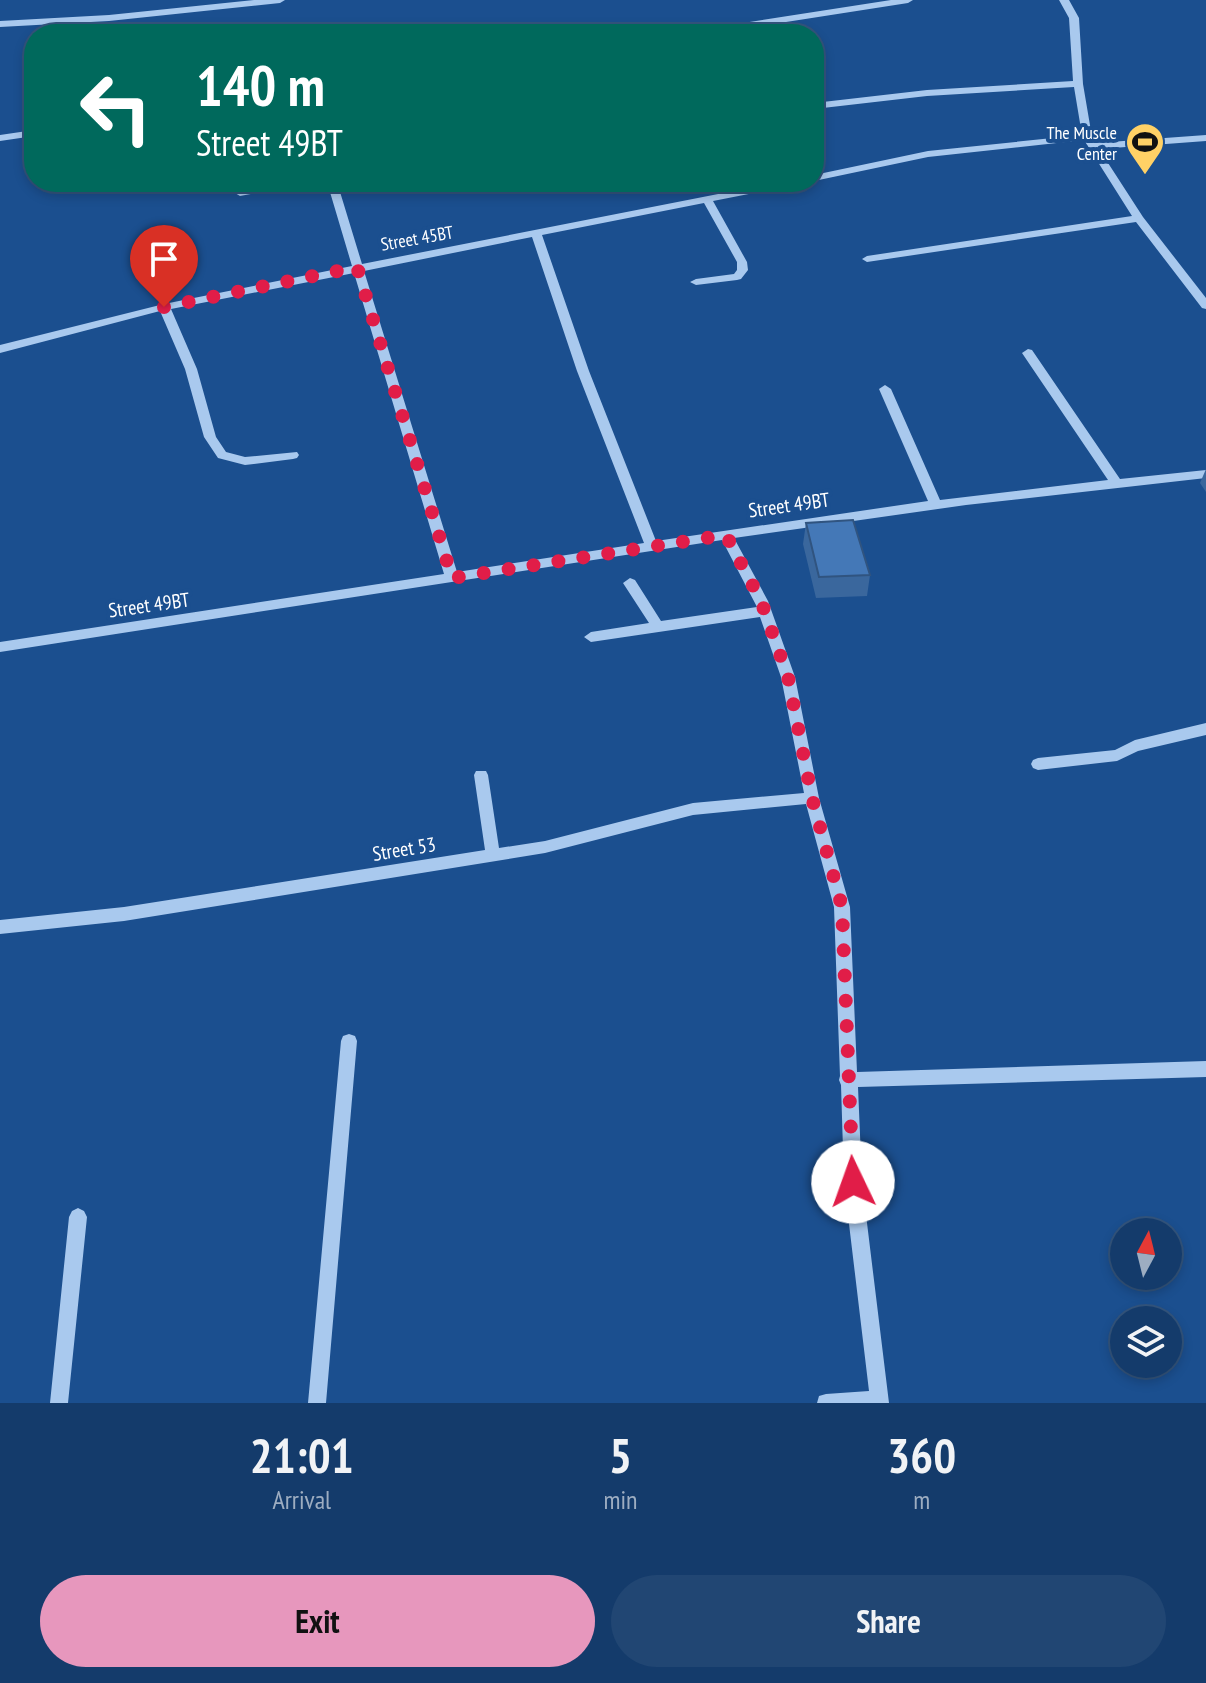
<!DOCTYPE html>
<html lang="en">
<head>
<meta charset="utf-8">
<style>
	:root { --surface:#143b6b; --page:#214673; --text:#f1f3f6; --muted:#9dadc1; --line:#33557e; --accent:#e797bd }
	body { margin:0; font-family:"PT Sans Narrow",sans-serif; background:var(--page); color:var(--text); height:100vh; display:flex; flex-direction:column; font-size:30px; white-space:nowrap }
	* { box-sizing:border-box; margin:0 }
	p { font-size:26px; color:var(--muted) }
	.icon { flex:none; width:44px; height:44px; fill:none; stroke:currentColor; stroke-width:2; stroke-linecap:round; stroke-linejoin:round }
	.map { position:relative; height:1403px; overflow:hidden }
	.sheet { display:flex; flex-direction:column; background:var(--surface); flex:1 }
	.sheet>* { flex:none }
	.banner { position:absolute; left:24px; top:24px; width:800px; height:168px; border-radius:32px; box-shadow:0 4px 12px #0003,0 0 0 2px var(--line); background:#00695c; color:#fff; overflow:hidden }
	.needle { width:52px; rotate:7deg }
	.buttons { position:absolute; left:1110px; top:1218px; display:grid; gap:16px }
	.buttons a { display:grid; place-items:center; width:72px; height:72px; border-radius:50%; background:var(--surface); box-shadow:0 4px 12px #0003,0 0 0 2px var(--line); font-size:40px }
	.pin { position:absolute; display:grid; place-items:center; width:68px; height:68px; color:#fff; margin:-82px -34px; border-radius:50% 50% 50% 0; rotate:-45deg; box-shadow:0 0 8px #0007 }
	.pin .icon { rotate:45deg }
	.me { position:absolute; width:88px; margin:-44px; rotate:357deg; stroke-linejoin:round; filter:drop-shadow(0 0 6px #0008) }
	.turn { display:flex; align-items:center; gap:28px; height:168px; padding:0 40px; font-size:36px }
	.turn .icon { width:104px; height:104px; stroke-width:2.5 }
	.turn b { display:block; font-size:56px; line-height:68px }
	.eta { display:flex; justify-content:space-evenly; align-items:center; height:136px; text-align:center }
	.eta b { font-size:48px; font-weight:600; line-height:56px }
	.action { display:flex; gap:16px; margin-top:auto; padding:16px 40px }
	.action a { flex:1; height:92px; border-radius:48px; background:var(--accent); color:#111; font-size:32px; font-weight:600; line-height:92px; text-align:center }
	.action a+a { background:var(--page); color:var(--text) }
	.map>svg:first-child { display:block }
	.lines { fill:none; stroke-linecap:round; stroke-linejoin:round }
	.minor { fill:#a9c9ee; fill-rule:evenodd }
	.wall { fill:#3a679d }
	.building { fill:#4478b7; stroke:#305480; stroke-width:2 }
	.route { stroke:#e11d48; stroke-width:14; stroke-dasharray:0 25.2 }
	.labels { text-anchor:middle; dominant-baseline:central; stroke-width:8; stroke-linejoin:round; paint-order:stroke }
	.far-poi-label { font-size:18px; fill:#fff; stroke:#1b4f8f; text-anchor:end }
	.far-street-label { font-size:18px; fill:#fff; stroke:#1b4f8f }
	.street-label { font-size:20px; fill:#fff; stroke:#1b4f8f }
</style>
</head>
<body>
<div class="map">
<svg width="1206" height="1403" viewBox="0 0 1206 1403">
	<rect width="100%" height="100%" fill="#1b4f8f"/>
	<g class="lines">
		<!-- minor -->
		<path class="minor" d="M254 0H285L280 3 109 21 0 27V21L109 15Z
			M891 0H913L908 3 710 34H687L692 31Z
			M1059 0H1069L1079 18 1083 84 1092 137 1096 143 1206 135V141L1099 149 1143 217 1206 298V309L1202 308 1136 222 867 262 862 259 867 256 1132 216 1084 140 928 157 814 181V175L928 151 1082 135 1074 87 927 96 814 109V103L927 90 1073 81 1069 18Z
			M34 130V136L0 141V135Z
			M282 182H304L299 185 240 196 235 193 240 190Z
			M327 182H337L362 264 779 182H800L795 185 713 201 747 262 748 270 741 279 737 280 696 285 690 282 696 279 734 274 737 270V262L704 203 542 235 589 371 656 541 928 501 879 389 885 385 891 389 940 500 1108 480 1022 353 1028 349 1032 350 1120 479 1206 470V478L966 505 734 538 768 601 795 677 819 798 850 907 857 1072 1206 1061V1077L858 1087 862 1182 889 1403H817L819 1396 826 1394 869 1391 844 1182 841 1085 839 1080 840 1076 834 907 806 804 693 815 545 853 124 921 0 934V920L124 907 485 850 474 775 476 771H486L488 775 499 848 545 841 693 803 804 793 781 677 760 617 591 642 584 637 591 632 649 623 623 583 630 578 635 580 661 621 757 607 722 540 0 652V642L444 574 354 273 171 309 197 369 216 437 226 452 245 457 297 452 299 455 297 458 293 459 245 465 218 458 204 437 185 369 160 311 0 353V345L164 304 352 266ZM532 237 577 371 644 543 457 572 364 271Z
			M1206 723V735L1138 751 1117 761 1038 770 1033 768 1031 764 1033 760 1038 758 1115 750 1135 740Z
			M349 1034 355 1036 357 1041 326 1403H308L341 1041 343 1036Z
			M78 1208 84 1211 87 1217 68 1403H50L69 1217 72 1211Z"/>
	</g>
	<!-- wall -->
	<path class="wall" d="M1206 469V492L1200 483Z
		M806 523 870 575 867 596 816 598 803 544Z"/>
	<!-- building -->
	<path class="building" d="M853 520 870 575 819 577 806 523Z"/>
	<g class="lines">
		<!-- route -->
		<path class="route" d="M164 307 357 267 452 578 726 535 761 601 788 677 812 798 842 907 853 1182"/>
	</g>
	<!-- icons -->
	<defs>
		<symbol id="stadium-pin" viewBox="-11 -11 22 30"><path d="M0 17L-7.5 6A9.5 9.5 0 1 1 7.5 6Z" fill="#ffd166" stroke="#1b4f8f"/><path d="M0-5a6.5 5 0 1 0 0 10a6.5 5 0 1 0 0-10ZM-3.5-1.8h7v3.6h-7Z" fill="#111"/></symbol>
	</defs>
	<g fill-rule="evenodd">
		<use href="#stadium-pin" x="1123" y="120" width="44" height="60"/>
	</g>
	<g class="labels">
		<!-- far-poi labels -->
		<g class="far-poi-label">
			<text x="1117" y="132">The Muscle<tspan x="1117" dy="21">Center</tspan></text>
		</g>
		<!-- far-street labels -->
		<g class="far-street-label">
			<text transform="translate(417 238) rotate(-10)">Street 45BT</text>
		</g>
		<!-- street labels -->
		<g class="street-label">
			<text transform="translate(789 505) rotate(-8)">Street 49BT</text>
			<text transform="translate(149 605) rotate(-8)">Street 49BT</text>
			<text transform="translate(404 849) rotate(-9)">Street 53</text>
		</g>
	</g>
</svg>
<div class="buttons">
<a><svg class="needle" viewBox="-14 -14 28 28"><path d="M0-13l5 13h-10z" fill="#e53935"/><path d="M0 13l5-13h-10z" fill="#9dadc1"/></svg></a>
<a><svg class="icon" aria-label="layers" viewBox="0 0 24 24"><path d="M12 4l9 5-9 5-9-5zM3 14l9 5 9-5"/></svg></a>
</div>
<div class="pin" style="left:164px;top:307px;background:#d93025"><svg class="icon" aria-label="arrive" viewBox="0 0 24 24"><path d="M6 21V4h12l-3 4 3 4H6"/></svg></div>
<svg class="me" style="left:853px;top:1182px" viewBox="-20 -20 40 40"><circle r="19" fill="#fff"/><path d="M0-13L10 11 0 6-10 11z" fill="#e11d48"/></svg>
<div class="banner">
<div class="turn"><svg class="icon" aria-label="left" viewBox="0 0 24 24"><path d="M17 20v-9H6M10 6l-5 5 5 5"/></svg><div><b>140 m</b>Street 49BT</div></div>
</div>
</div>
<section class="sheet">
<div class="eta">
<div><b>21:01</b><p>Arrival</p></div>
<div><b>5</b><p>min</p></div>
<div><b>360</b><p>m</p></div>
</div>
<div class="action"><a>Exit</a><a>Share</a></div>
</section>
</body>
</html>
